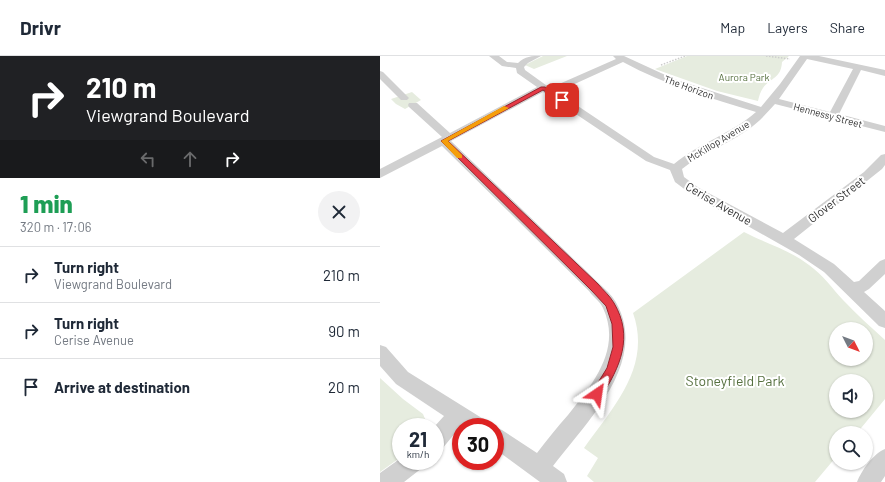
<!DOCTYPE html>
<html lang="en">
<head>
<meta charset="utf-8">
<style>
	:root { --surface:#fff; --page:#f2f2f3; --text:#1f2937; --muted:#747a83; --line:#e0e1e3 }
	body { margin:0; font-family:Barlow,sans-serif; background:var(--page); color:var(--text); height:100vh; display:flex; flex-direction:column; font-size:15px; white-space:nowrap }
	* { box-sizing:border-box; margin:0 }
	p { font-size:13px; color:var(--muted) }
	.icon { flex:none; width:22px; height:22px; fill:none; stroke:currentColor; stroke-width:2; stroke-linecap:round; stroke-linejoin:round }
	.map { position:relative; flex:1; overflow:hidden }
	.side { display:flex; flex-direction:column; background:var(--surface); width:380px }
	.side>* { flex:none }
	.top-card { background:#202124; color:#fff; overflow:hidden }
	.needle { width:26px; rotate:132deg }
	.fabs { position:absolute; left:449px; top:266px; display:grid; gap:8px }
	.fabs a { display:grid; place-items:center; width:44px; height:44px; border-radius:50%; background:var(--surface); box-shadow:0 1px 3px #0004; font-size:20px }
	.speed { position:absolute; left:12px; top:362px; display:flex; gap:8px; font-size:20px; font-weight:700; text-align:center }
	.speed>* { display:grid; place-content:center; width:52px; height:52px; border-radius:50%; background:var(--surface); box-shadow:0 1px 3px #0004; line-height:1 }
	.speed small { font-size:10px; font-weight:400 }
	.speed .limit { border:6px solid #d22; background:#fff; color:#111 }
	.pin { position:absolute; display:grid; place-items:center; width:34px; height:34px; color:#fff; margin:-17px; border-radius:8px; box-shadow:0 2px 6px #0006 }
	.me { position:absolute; width:44px; margin:-22px; rotate:32deg; stroke-linejoin:round; filter:drop-shadow(0 0 3px #0008) }
	.turn { display:flex; align-items:center; gap:14px; height:84px; padding:0 20px; font-size:18px }
	.turn .icon { width:52px; height:52px; stroke-width:2.5 }
	.turn b { display:block; font-size:28px; line-height:34px }
	.lanes { display:flex; align-items:center; height:38px; padding:0 20px; background:#0003; justify-content:center; gap:20px; direction:ltr }
	.lanes .off { opacity:.35 }
	.round { display:grid; place-items:center; flex:none; width:42px; height:42px; border-radius:21px; background:var(--page) }
	.headline { display:flex; align-items:center; justify-content:space-between; height:68px; padding:0 20px }
	h1 { font-size:24px; font-weight:800; line-height:30px; color:#1e9e55 }
	ul { padding:0; list-style:none }
	li { display:flex; align-items:center; gap:12px; height:56px; padding:0 20px; border-top:1px solid var(--line) }
	li div { flex:1 }
	li b { display:block; font-size:15px }
	li em { font-style:normal }
	header { display:flex; align-items:center; gap:24px; box-sizing:border-box; height:56px; padding:0 20px; background:var(--surface); border-bottom:1px solid var(--line) }
	header strong { font-size:19px }
	nav { display:flex; gap:22px; margin-inline-start:auto; font-size:14px }
	main { display:flex; flex:1; min-height:0 }
	.map>svg:first-child { display:block }
	.green { fill:#e6ecdf; fill-rule:evenodd }
	.lines { fill:none; stroke-linecap:round; stroke-linejoin:round }
	.path { stroke:#cdcdcd; stroke-width:1.5; stroke-dasharray:1.5 1.5; stroke-linecap:butt }
	.minor { fill:#d0d0d0; fill-rule:evenodd }
	.route { fill:#e63946; stroke:#96252e }
	.slow { fill:#f59e0b }
	.labels { text-anchor:middle; dominant-baseline:central; stroke-width:4; stroke-linejoin:round; paint-order:stroke }
	.far-park-label { font-size:10px; fill:#56703f; stroke:#fff }
	.far-street-label { font-size:10px; fill:#333; stroke:#fff }
	.street-label { font-size:12px; fill:#333; stroke:#fff }
	.near-park-label { font-size:14px; fill:#56703f; stroke:#fff }
</style>
</head>
<body>
<header>
<strong>Drivr</strong>
<nav><a>Map</a><a>Layers</a><a>Share</a></nav>
</header>
<main>
<section class="side">
<div class="top-card">
<div class="turn"><svg class="icon" aria-label="right" viewBox="0 0 24 24"><path d="M7 20v-9h11M14 6l5 5-5 5"/></svg><div><b>210 m</b>Viewgrand Boulevard</div></div>
<div class="lanes"><svg class="icon off" aria-label="left" viewBox="0 0 24 24"><path d="M17 20v-9H6M10 6l-5 5 5 5"/></svg><svg class="icon off" aria-label="ahead" viewBox="0 0 24 24"><path d="M12 20V5M6 11l6-6 6 6"/></svg><svg class="icon" aria-label="right" viewBox="0 0 24 24"><path d="M7 20v-9h11M14 6l5 5-5 5"/></svg></div>
</div>
<div class="headline"><div><h1>1 min</h1><p>320 m · 17:06</p></div><a class="round"><svg class="icon" aria-label="close" viewBox="0 0 24 24"><path d="M6 6l12 12M18 6L6 18"/></svg></a></div>
<ul>
<li><svg class="icon" aria-label="right" viewBox="0 0 24 24"><path d="M7 20v-9h11M14 6l5 5-5 5"/></svg><div><b>Turn right</b><p>Viewgrand Boulevard</p></div><em>210 m</em></li>
<li><svg class="icon" aria-label="right" viewBox="0 0 24 24"><path d="M7 20v-9h11M14 6l5 5-5 5"/></svg><div><b>Turn right</b><p>Cerise Avenue</p></div><em>90 m</em></li>
<li><svg class="icon" aria-label="arrive" viewBox="0 0 24 24"><path d="M6 21V4h12l-3 4 3 4H6"/></svg><div><b>Arrive at destination</b></div><em>20 m</em></li>
</ul>
</section>
<div class="map">
<svg width="505" height="426" viewBox="0 0 505 426">
	<rect width="100%" height="100%" fill="#fff"/>
	<!-- green -->
	<path class="green" d="M163 0H187L154 13 145 9Z
		M307 0H409L402 6C401 23 391 21 383 32 380 36 379 41 378 45L337 35 275 13Z
		M32 36 41 44 25 53 16 48 11 43Z
		M364 176C387 188 408 193 429 209 443 219 452 232 463 244 476 258 491 271 505 284V343L477 377H456V401L435 426H214L207 420 218 402 204 392C233 351 272 311 253 257ZM456 273H486V303H456ZM456 325H486V355H456Z
		M0 322 23 343 43 358 48 370V371H21V401L0 416Z"/>
	<g class="lines">
		<!-- path -->
		<path class="path" d="M386 0 410 3
			M281 9 305 0"/>
		<!-- minor -->
		<path class="minor" d="M109 0H119L127 6 138 7C145 0 152 0 161 0L148 7 144 11 145 14 170 32 236 3 233 0H244L294 23 381 51 400 28 420 0H439L505 14V20L481 14 459 58 505 70V76L395 48C386 58 377 68 366 75 345 90 321 97 302 113L304 121 319 132 403 177 484 116 501 99 505 98V109L502 113 414 183 454 208 474 226 479 225 500 205 505 203V218L489 233 484 236 505 255V272L499 270 444 216 419 199 311 138 295 126 290 114 266 105 163 36 71 85 228 236C234 242 238 249 241 257 262 313 205 368 173 410L184 418 187 426H160L115 393V371L122 374 157 397C167 384 177 371 188 359 213 328 242 293 223 252 220 245 213 241 209 235L62 90 0 122V113L62 81 29 51 28 49 29 47H37L70 77 157 31 137 17 136 12 122 10ZM427 3 473 13 450 56 399 43ZM243 6C285 29 330 42 376 56 351 78 319 87 294 108L274 101 177 36Z
			M0 15 3 16 29 42 27 44H21L0 23Z
			M0 289 6 291 28 316 105 364 108 371H80L62 393 55 396 54 371 64 360 16 328 0 310Z
			M505 393V420L501 426H477C482 414 493 398 505 393Z
			M21 402V405H45L42 412 24 426H0V417Z"/>
	</g>
	<!-- route -->
	<path class="route" d="M161 31H165L185 44 180 46 163 34 68 85 218 228C223 234 230 240 234 247 254 281 240 311 221 341L217 343 213 341 211 338 227 312 233 291 232 268 226 250 211 234 61 85Z"/>
	<!-- slow -->
	<path class="slow" d="M124 50 129 52 68 85 82 99V102H77L61 85Z"/>
	<g class="labels">
		<!-- far-park labels -->
		<g class="far-park-label">
			<text x="364" y="21">Aurora Park</text>
		</g>
		<!-- far-street labels -->
		<g class="far-street-label">
			<text transform="translate(309 31) rotate(20)">The Horizon</text>
			<text transform="translate(448 59) rotate(15)">Hennessy Street</text>
			<text transform="translate(338 85) rotate(-31)">McKillop Avenue</text>
		</g>
		<!-- street labels -->
		<g class="street-label">
			<text transform="translate(456 143) rotate(-37)">Glover Street</text>
			<text transform="translate(339 147) rotate(30)">Cerise Avenue</text>
		</g>
		<!-- near-park labels -->
		<g class="near-park-label">
			<text x="355" y="324">Stoneyfield Park</text>
		</g>
	</g>
</svg>
<div class="fabs">
<a><svg class="needle" viewBox="-14 -14 28 28"><path d="M0-13l5 13h-10z" fill="#e53935"/><path d="M0 13l5-13h-10z" fill="#747a83"/></svg></a>
<a><svg class="icon" aria-label="sound" viewBox="0 0 24 24"><path d="M4 9h4l5-4v14l-5-4H4zM17 9q2 3 0 6"/></svg></a>
<a><svg class="icon" aria-label="search" viewBox="0 0 24 24"><circle cx="10" cy="10" r="6"/><path d="M15 15l6 6"/></svg></a>
</div>
<div class="speed"><div>21<small>km/h</small></div><div class="limit">30</div></div>
<div class="pin" style="left:182px;top:44px;background:#d93025"><svg class="icon" aria-label="arrive" viewBox="0 0 24 24"><path d="M6 21V4h12l-3 4 3 4H6"/></svg></div>
<svg class="me" style="left:217px;top:338px" viewBox="-20 -20 40 40"><path d="M0-17L14 15 0 8-14 15z" fill="#e63946" stroke="#fff" stroke-width="4"/></svg>
</div>
</main>
</body>
</html>
